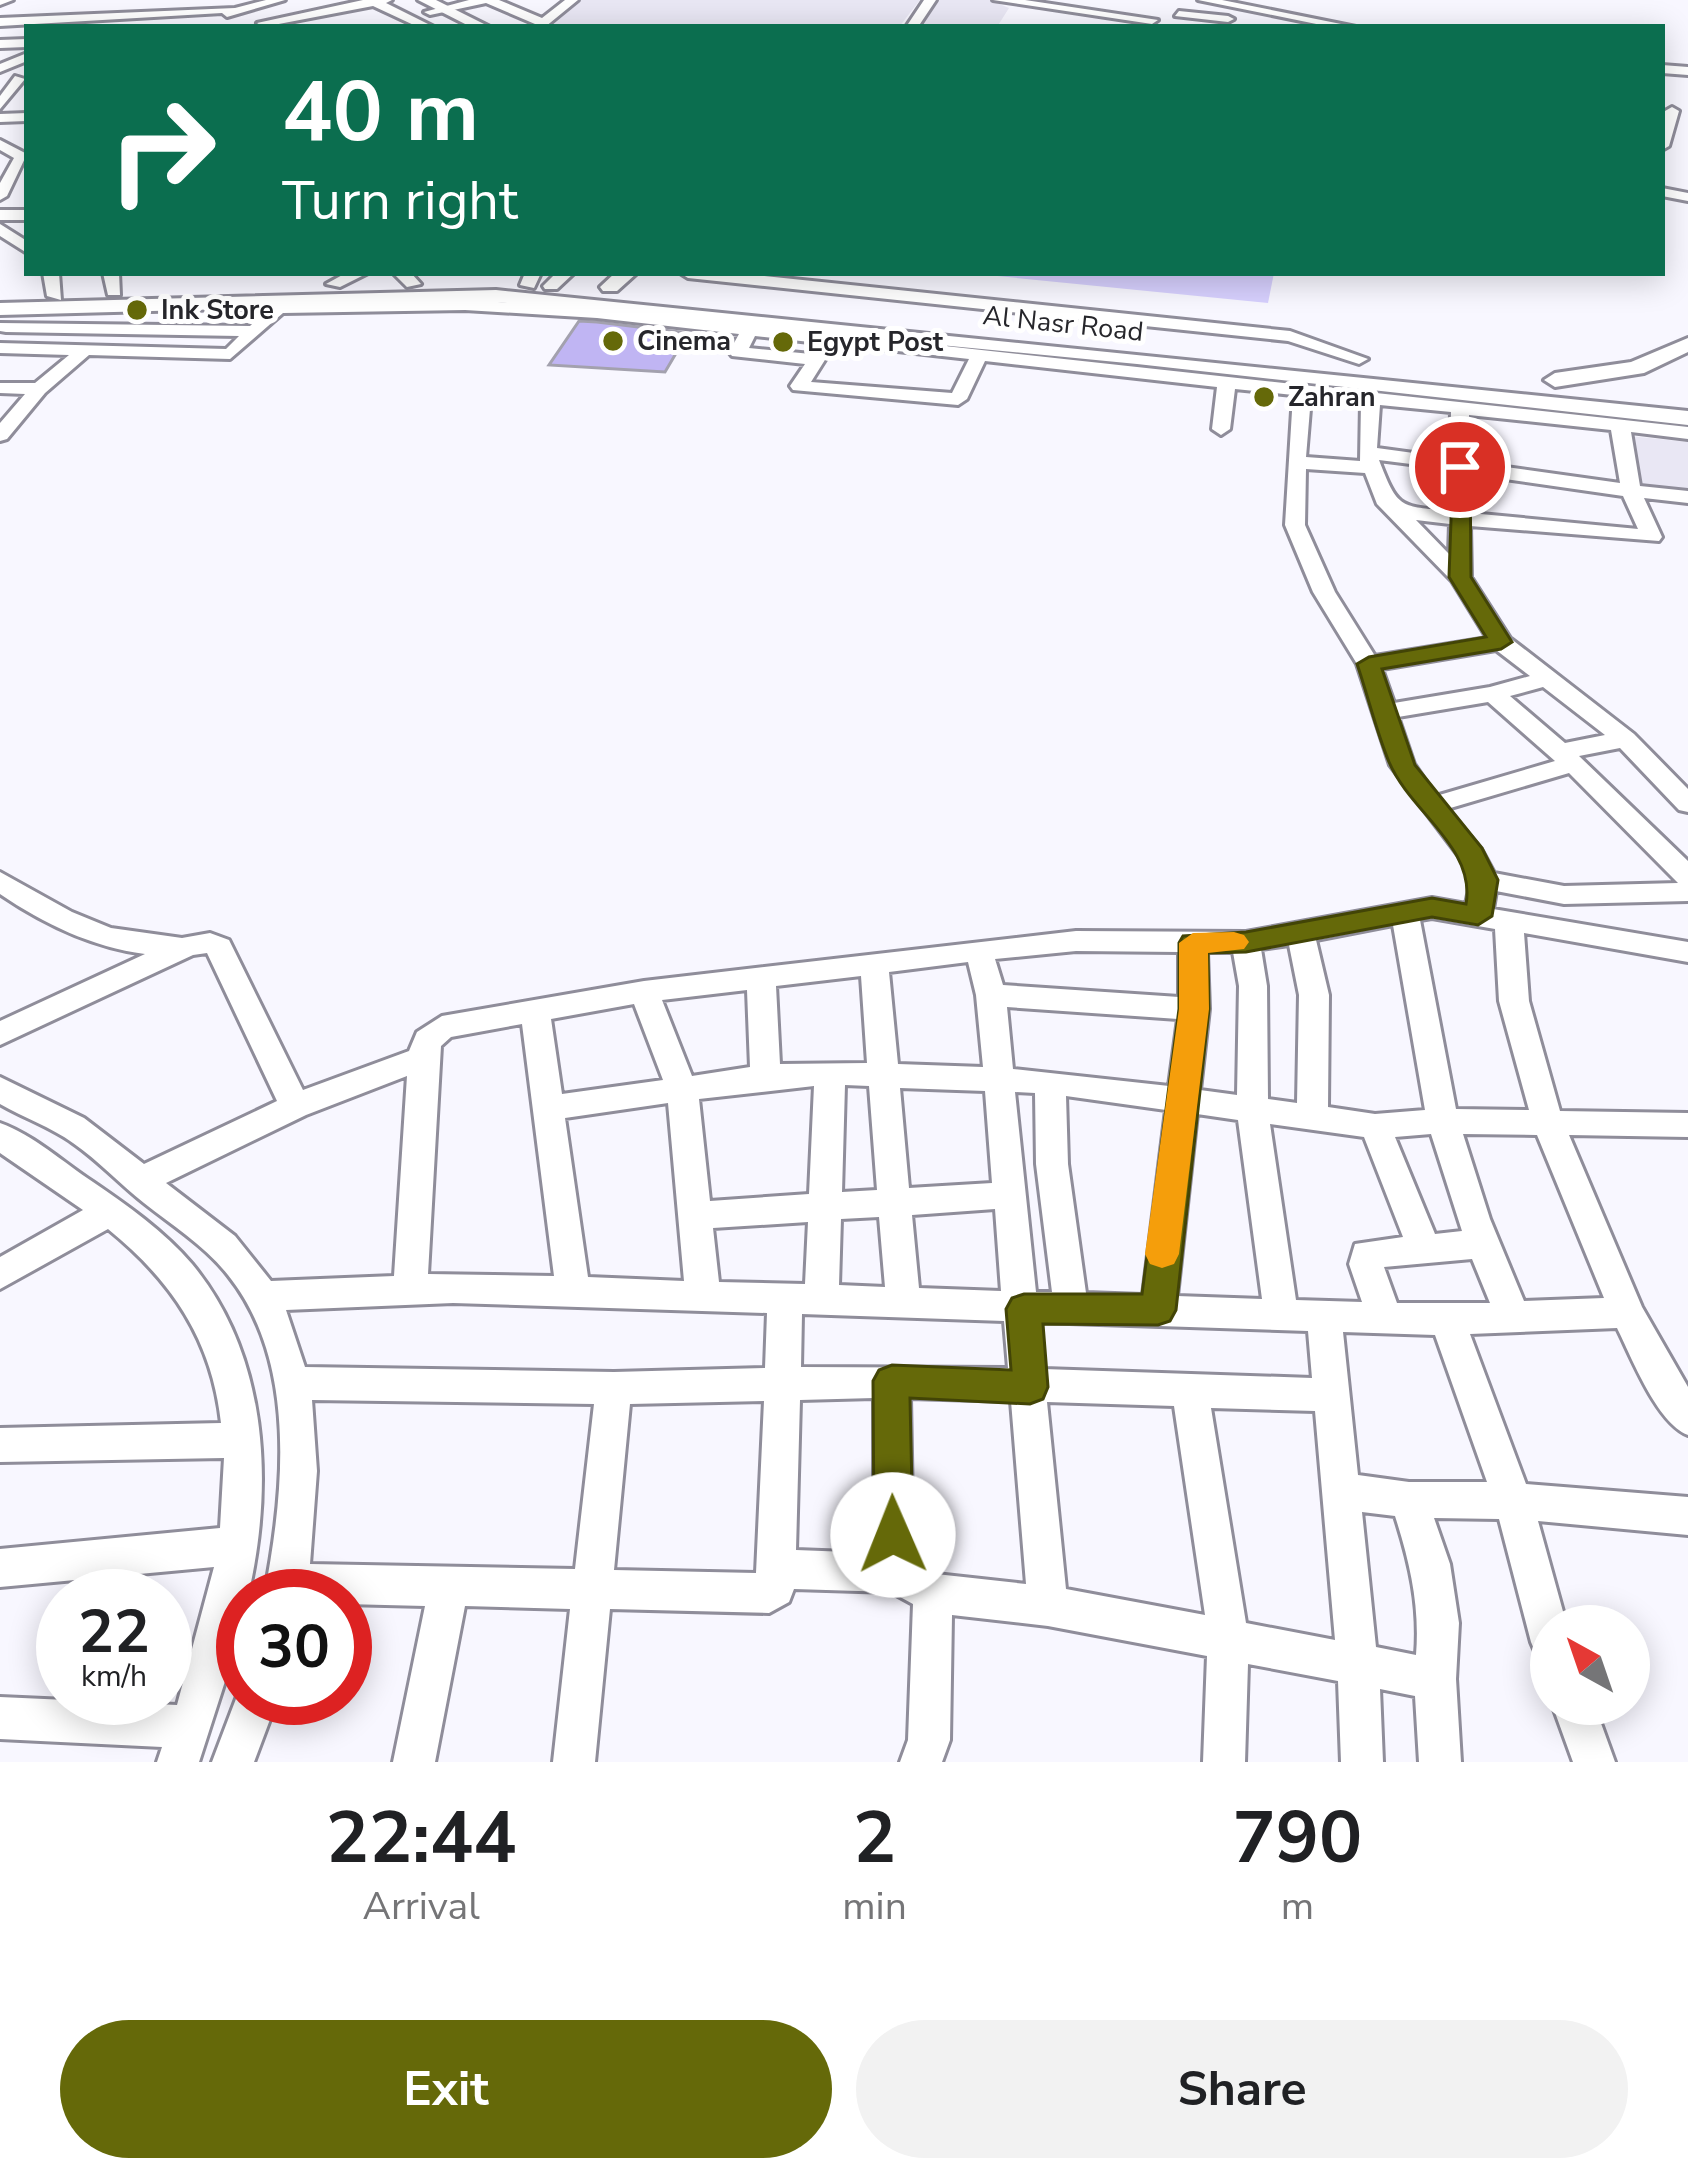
<!DOCTYPE html>
<html lang="en">
<head>
<meta charset="utf-8">
<style>
	:root { --surface:#fff; --page:#f2f2f2; --text:#202124; --muted:#757577; --accent:#656909 }
	body { margin:0; font-family:"Nunito Sans",sans-serif; background:var(--page); color:var(--text); height:100vh; display:flex; flex-direction:column; font-size:45px; white-space:nowrap }
	* { box-sizing:border-box; margin:0 }
	p { font-size:39px; color:var(--muted) }
	.icon { flex:none; width:66px; height:66px; fill:none; stroke:currentColor; stroke-width:2; stroke-linecap:round; stroke-linejoin:round }
	.map { position:relative; height:1762px; overflow:hidden }
	.side { display:flex; flex-direction:column; background:var(--surface); flex:1 }
	.side>* { flex:none }
	.hud { position:absolute; left:24px; top:24px; width:1641px; height:252px; border-radius:0px; box-shadow:0 6px 30px #0003; background:#0b6e4f; color:#fff; overflow:hidden }
	.needle { width:78px; rotate:320deg }
	.fabs { position:absolute; left:1530px; top:1605px; display:grid; gap:24px }
	.fabs a { display:grid; place-items:center; width:120px; height:120px; border-radius:50%; background:var(--surface); box-shadow:0 6px 30px #0003; font-size:60px }
	.speed { position:absolute; left:36px; top:1569px; display:flex; gap:24px; font-size:60px; font-weight:700; text-align:center }
	.speed>* { display:grid; place-content:center; width:156px; height:156px; border-radius:50%; background:var(--surface); box-shadow:0 6px 30px #0003; line-height:1 }
	.speed small { font-size:30px; font-weight:400 }
	.speed .limit { border:18px solid #d22; background:#fff; color:#111 }
	.pin { position:absolute; display:grid; place-items:center; width:102px; height:102px; color:#fff; margin:-51px; border:6px solid #fff; border-radius:50%; box-shadow:0 3px 12px #0007 }
	.me { position:absolute; width:132px; margin:-66px; rotate:359deg; stroke-linejoin:round; filter:drop-shadow(0 0 9px #0008) }
	.turn { display:flex; align-items:center; gap:42px; height:252px; padding:0 60px; font-size:54px }
	.turn .icon { width:156px; height:156px; stroke-width:2.5 }
	.turn b { display:block; font-size:84px; line-height:102px }
	.eta { display:flex; justify-content:space-evenly; align-items:center; height:204px; text-align:center }
	.eta b { font-size:72px; font-weight:700; line-height:84px }
	.cta { display:flex; gap:24px; margin-top:auto; padding:24px 60px }
	.cta a { flex:1; height:138px; border-radius:72px; background:var(--accent); color:#fff; font-size:48px; font-weight:700; line-height:138px; text-align:center }
	.cta a+a { background:var(--page); color:var(--text) }
	.map>svg:first-child { display:block }
	.built { fill:#e9e7f4 }
	.green { fill:#d7d0fe }
	.building { fill:#c0b5f3; stroke:#a3a1ae; stroke-width:3 }
	.lines { fill:none; stroke-linecap:round; stroke-linejoin:round }
	.minor-casing { stroke:#8f8d9a; stroke-width:6 }
	.major-casing { stroke:#8f8d9a; stroke-width:6 }
	.minor { fill:#fff; fill-rule:evenodd }
	.major { fill:#fff; fill-rule:evenodd }
	.route { fill:#656909; stroke:#424406; stroke-width:3 }
	.slow { fill:#f59e0b }
	.poi-dot { fill:#656909; stroke:#fff; stroke-width:4.5 }
	.labels { text-anchor:middle; dominant-baseline:central; stroke-width:10; stroke-linejoin:round; paint-order:stroke }
	.far-poi-label { font-size:27px; font-weight:bold; fill:#26262b; stroke:#fff; text-anchor:start }
	.far-street-label { font-size:27px; fill:#26262b; stroke:#fff }
</style>
</head>
<body>
<div class="map">
<svg width="1688" height="1762" viewBox="0 0 1688 1762">
	<rect width="100%" height="100%" fill="#f8f7ff"/>
	<!-- built -->
	<path class="built" d="M580 0H920L899 27H546Z
		M935 0H990L1009 8 997 27H919Z
		M1630 436 1688 442V491L1642 486Z"/>
	<!-- green -->
	<path class="green" d="M967 273H1274L1268 303Z"/>
	<!-- building -->
	<path class="building" d="M579 321 597 322 688 333 665 372 549 365Z"/>
	<g class="lines">
		<defs>
			<path id="minor" d="M0 0H13L0 5Z
				M266 0H285L227 17 222 13 0 26V18L235 8Z
				M363 0H392L386 3 434 27H418L373 6 263 27 257 23Z
				M469 0H499L542 18 565 0H578L545 27H532L535 24 486 3 430 15 424 12Z
				M924 0H936L918 27H906Z
				M993 0H1025L1158 20 1152 24Z
				M1198 0H1222L1356 27H1331Z
				M1179 11 1228 16 1234 19 1228 22 1175 16Z
				M27 39V47L0 48V40Z
				M27 53V61L0 72V64Z
				M1662 65 1688 67V75L1662 73Z
				M15 76 25 79 0 109V96Z
				M1672 107 1679 111 1669 146 1662 150 1665 111Z
				M27 113V121L0 122V114Z
				M0 140 27 154 7 196 0 200V183L14 158 0 150Z
				M1662 188 1688 193V201L1662 196Z
				M0 210H27V220H0Z
				M0 224 27 241V253L0 236Z
				M43 273H59L61 300 47 296Z
				M103 273H119L120 295H108Z
				M346 273H368L340 287 326 284Z
				M393 273H411L421 284 407 287Z
				M525 273H541L534 288 520 285Z
				M556 273H574L557 289H545L543 286Z
				M680 273H735L1290 331 1368 359 1359 364 1288 341 688 278Z
				M465 300 597 308 1688 427V439L1631 432 1640 486 1688 491V503L1644 498 1662 537 1659 541 1470 526 1471 577 1510 638 1634 734 1688 789V812L1679 810 1620 748 1579 756 1688 861V901L1564 904 1496 891 1493 909 1688 942V962L1524 933 1529 1001 1560 1111 1688 1113V1137L1569 1135 1642 1307 1688 1387V1435C1657 1423 1632 1358 1617 1328L1470 1334 1526 1484 1688 1497V1535L1538 1521 1567 1626H1551V1662L1537 1656 1531 1642 1499 1519 1434 1518 1450 1564 1459 1623 1456 1679 1461 1762H1419L1415 1696 1380 1689 1383 1762H1341L1338 1681 1248 1664 1245 1762H1203L1207 1656 1048 1626 952 1615 950 1740 942 1762H900L908 1740 913 1604 891 1592 794 1589 789 1602 769 1613 610 1609 595 1762H553L570 1609 465 1606 435 1762H393L425 1606 345 1604V1596H264C284 1494 298 1362 228 1275 205 1246 173 1226 144 1203 120 1184 99 1161 73 1143 51 1127 24 1118 0 1104V1077L84 1118 144 1164 277 1101 207 953 193 955 0 1045V1021L145 954C92 947 44 924 0 894V872L72 912 111 928 182 938 210 933 229 940 303 1090 409 1051 417 1032 442 1016 644 981 1076 931 1246 932 1432 898 1466 904 1471 880 1461 859 1390 765 1357 664 1313 592 1285 525 1293 395 1235 389 1230 429 1221 435 1212 429 1217 387 985 361 967 399 958 405 793 390 790 386 805 364 732 356 729 352 739 334 597 318 465 310 283 313 230 359 89 355 45 393 7 439 0 441V423L25 394 0 393V383H35L69 355 0 353V343L226 349 239 336 6 332 0 331V323L250 326 263 313 257 308 265 303ZM755 336 819 343 811 354 749 348ZM835 344 969 359 952 393 811 382ZM1311 397 1361 403 1360 461 1306 457ZM1380 405 1451 412 1450 458 1377 448ZM1469 415 1611 430 1620 483 1470 462ZM1379 460 1450 469V511C1399 506 1398 509 1379 460ZM1306 469 1365 473 1377 504 1452 581 1487 638 1375 656 1335 592 1305 525ZM1470 474 1623 496 1638 529 1470 513ZM1416 520 1450 524 1449 554ZM1496 650 1530 676 1490 687 1394 703 1382 669ZM1543 687 1605 735 1565 743 1510 696ZM1488 702 1555 761 1436 796 1414 764 1398 717ZM1569 773 1678 883 1564 886 1494 873 1481 849 1447 809ZM1432 918 1495 929 1499 1001 1529 1110 1456 1109 1420 920ZM1393 925 1425 1110 1375 1114 1328 1107 1329 995 1316 940ZM1289 945 1299 995 1297 1103 1268 1099 1267 986 1261 949ZM1076 951 1179 952V997L1003 985 995 959ZM1207 952H1233L1239 986 1237 1095 1200 1090 1209 1009ZM968 962 976 995 983 1067 898 1064 889 972ZM861 976 867 1063 780 1064 776 986ZM747 990 750 1067 692 1076 662 1000ZM634 1004 663 1080 562 1094 551 1019ZM1007 1007 1178 1019 1169 1086 1013 1069ZM522 1024 554 1276 428 1274 441 1046 451 1037ZM407 1076 394 1276 271 1281 235 1236 166 1183 306 1115ZM845 1085 869 1086 877 1190 842 1192ZM814 1086 809 1194 710 1201 699 1099ZM900 1088 985 1091 992 1183 909 1188ZM1015 1092 1035 1093 1036 1164 1052 1292H1036ZM1066 1096 1166 1110 1143 1295 1086 1293 1068 1164ZM668 1103 684 1281 588 1277 565 1118ZM1197 1114 1238 1120 1262 1299 1177 1296ZM1270 1124 1364 1137 1403 1237 1355 1244 1349 1264 1362 1302 1296 1300ZM1431 1134 1462 1231 1435 1234 1395 1137ZM1463 1134 1537 1135 1604 1298 1524 1301 1490 1219ZM995 1209 1001 1291 919 1288 912 1215ZM879 1217 885 1287 839 1285 841 1219ZM808 1222 805 1284 719 1282 713 1228ZM1472 1259 1490 1303H1397L1384 1267ZM453 1303 767 1313 765 1368 614 1372 305 1367 286 1310ZM802 1314 1004 1321 1008 1368 801 1367ZM1039 1322 1308 1331 1312 1378 1044 1369ZM1343 1332 1435 1335 1487 1482H1409L1358 1475ZM874 1398V1553L796 1550 800 1400ZM910 1398 1011 1401 1026 1584 936 1574 913 1562ZM312 1400 594 1404 575 1569 310 1564 317 1471ZM764 1401 756 1573 614 1570 630 1404ZM1047 1402 1174 1406 1205 1615 1066 1589ZM1211 1408 1315 1411 1335 1640 1246 1623ZM1362 1512 1395 1516C1410 1563 1420 1606 1416 1655L1376 1647Z
				M0 1123C32 1134 64 1163 93 1182 128 1206 164 1231 192 1264 268 1356 274 1484 248 1596H243L237 1644 199 1762H157L162 1747 0 1739V1697L177 1705 214 1567 0 1587V1549L220 1528 224 1458 0 1462V1428L221 1423C212 1340 172 1281 108 1229L0 1289V1257L83 1210 0 1153Z
				M242 1683 243 1698H278L254 1762H212Z
				M1552 1704H1594L1615 1762H1573Z"/>
			<path id="major" d="M418 0H436L490 27H471Z
				M615 273H637L617 291H603L600 287Z
				M496 290 1688 411V425L1137 364 496 302 0 315V303Z
				M1688 338V352L1644 373 1555 387 1544 380 1555 373 1631 362Z"/>
		</defs>
		<!-- minor casing -->
		<use href="#minor" class="minor-casing"/>
		<!-- major casing -->
		<use href="#major" class="major-casing"/>
		<!-- minor -->
		<use href="#minor" class="minor"/>
		<!-- major -->
		<use href="#major" class="major"/>
	</g>
	<!-- route -->
	<path class="route" d="M1453 463 1470 467 1471 577 1512 642 1501 649 1382 669 1415 765 1482 848 1498 880 1492 916 1478 925 1432 917 1246 952 1208 953 1209 1009 1176 1310 1170 1321 1158 1325 1043 1324 1048 1387 1043 1399 1030 1404 910 1398 913 1535 907 1549 893 1554 880 1549 874 1535 873 1381 879 1370 892 1365 1011 1370 1006 1309 1012 1298 1024 1294H1142L1179 1009V943L1183 936 1246 932 1432 898 1466 904C1476 847 1410 812 1389 762 1376 731 1368 696 1357 664L1369 657 1486 637 1449 577Z"/>
	<!-- slow -->
	<path class="slow" d="M1234 932 1244 935 1249 942 1244 949 1208 953 1209 1009 1179 1254 1174 1264 1162 1268 1150 1264 1145 1254 1179 1009V943L1193 933Z"/>
	<!-- markers -->
	<g class="poi-dot">
		<circle cx="137" cy="310" r="12"/>
		<circle cx="613" cy="341" r="12"/>
		<circle cx="783" cy="342" r="12"/>
		<circle cx="1264" cy="397" r="12"/>
	</g>
	<g class="labels">
		<!-- far-poi labels -->
		<g class="far-poi-label">
			<text x="161" y="310">Ink Store</text>
			<text x="637" y="341">Cinema</text>
			<text x="807" y="342">Egypt Post</text>
			<text x="1288" y="397">Zahran</text>
		</g>
		<!-- far-street labels -->
		<g class="far-street-label">
			<text transform="translate(1063 324) rotate(6)">Al Nasr Road</text>
		</g>
	</g>
</svg>
<div class="fabs">
<a><svg class="needle" viewBox="-14 -14 28 28"><path d="M0-13l5 13h-10z" fill="#e53935"/><path d="M0 13l5-13h-10z" fill="#757577"/></svg></a>
</div>
<div class="speed"><div>22<small>km/h</small></div><div class="limit">30</div></div>
<div class="pin" style="left:1460px;top:467px;background:#d93025"><svg class="icon" aria-label="arrive" viewBox="0 0 24 24"><path d="M6 21V4h12l-3 4 3 4H6"/></svg></div>
<svg class="me" style="left:893px;top:1535px" viewBox="-20 -20 40 40"><circle r="19" fill="#fff"/><path d="M0-13L10 11 0 6-10 11z" fill="#656909"/></svg>
<div class="hud">
<div class="turn"><svg class="icon" aria-label="right" viewBox="0 0 24 24"><path d="M7 20v-9h11M14 6l5 5-5 5"/></svg><div><b>40 m</b>Turn right</div></div>
</div>
</div>
<section class="side">
<div class="eta">
<div><b>22:44</b><p>Arrival</p></div>
<div><b>2</b><p>min</p></div>
<div><b>790</b><p>m</p></div>
</div>
<div class="cta"><a>Exit</a><a>Share</a></div>
</section>
</body>
</html>
